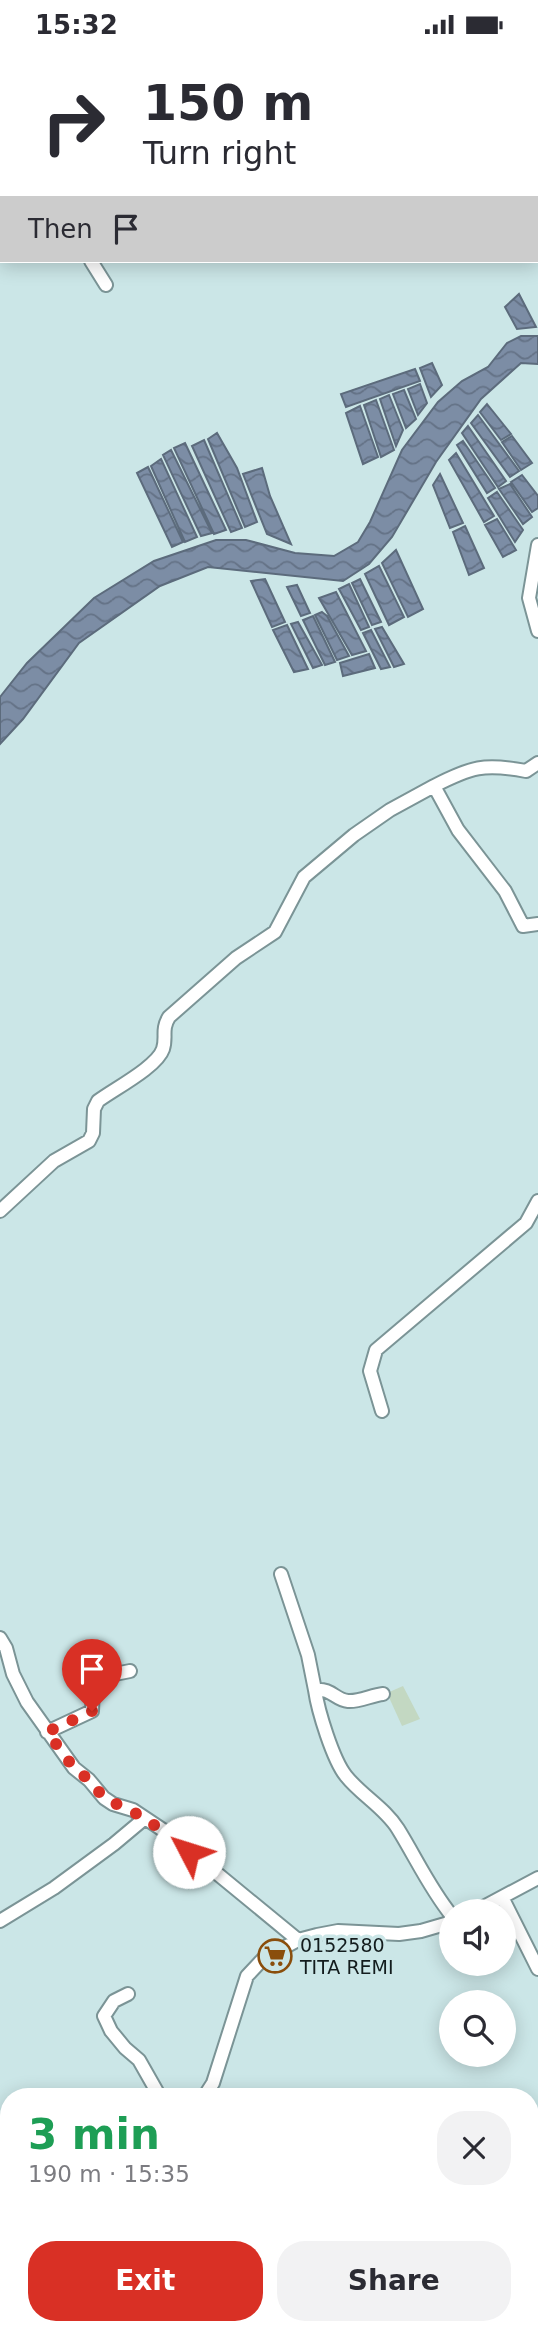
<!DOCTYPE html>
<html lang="en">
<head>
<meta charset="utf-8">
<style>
	:root { --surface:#fff; --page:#f2f2f3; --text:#2b2b33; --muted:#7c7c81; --accent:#d93025 }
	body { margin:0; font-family:"DejaVu Sans",sans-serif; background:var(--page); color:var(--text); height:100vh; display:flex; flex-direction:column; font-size:26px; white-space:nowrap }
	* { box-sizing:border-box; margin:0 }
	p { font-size:23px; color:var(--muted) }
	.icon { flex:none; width:38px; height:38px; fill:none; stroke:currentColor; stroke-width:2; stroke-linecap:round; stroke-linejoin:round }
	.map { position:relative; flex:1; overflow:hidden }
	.side { position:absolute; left:0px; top:2039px; width:539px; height:247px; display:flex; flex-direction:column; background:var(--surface); border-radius:28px 28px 0 0; box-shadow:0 4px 18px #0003 }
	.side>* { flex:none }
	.hud { position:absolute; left:0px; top:0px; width:539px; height:214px; box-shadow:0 4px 18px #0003; background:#fff; color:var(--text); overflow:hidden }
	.tools { position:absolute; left:439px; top:1850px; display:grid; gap:14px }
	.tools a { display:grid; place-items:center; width:77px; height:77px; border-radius:50%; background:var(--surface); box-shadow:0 4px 18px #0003; font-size:35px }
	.pin { position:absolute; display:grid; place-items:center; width:60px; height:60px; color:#fff; margin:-72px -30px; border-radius:50% 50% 50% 0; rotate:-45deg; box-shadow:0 0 7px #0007 }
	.pin .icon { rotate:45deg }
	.me { position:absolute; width:77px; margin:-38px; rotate:310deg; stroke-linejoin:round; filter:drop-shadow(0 0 5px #0008) }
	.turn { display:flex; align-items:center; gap:24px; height:147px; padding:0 28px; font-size:32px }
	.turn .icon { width:91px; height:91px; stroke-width:2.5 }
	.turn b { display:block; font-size:49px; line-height:60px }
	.then { display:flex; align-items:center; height:66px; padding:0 28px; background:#0003; gap:14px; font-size:26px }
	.round { display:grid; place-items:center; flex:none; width:74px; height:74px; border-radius:28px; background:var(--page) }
	.head { display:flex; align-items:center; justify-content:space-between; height:119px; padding:0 28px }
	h1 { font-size:42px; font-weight:600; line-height:52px; color:#1e9e55 }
	.primary-button { display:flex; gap:14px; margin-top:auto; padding:14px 28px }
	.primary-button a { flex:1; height:80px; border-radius:28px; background:var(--accent); color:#fff; font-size:28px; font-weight:600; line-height:80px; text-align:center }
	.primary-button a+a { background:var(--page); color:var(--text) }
	.status { display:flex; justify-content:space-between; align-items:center; height:49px; padding:0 35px; background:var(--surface); direction:ltr }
	.status svg { height:19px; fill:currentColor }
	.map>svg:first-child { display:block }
	.pitch { fill:#c3d8c2 }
	.water { fill:url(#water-waves); stroke:#5c6b7c; stroke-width:2 }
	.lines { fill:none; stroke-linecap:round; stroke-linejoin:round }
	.minor-casing { stroke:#7b9496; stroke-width:16 }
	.minor { stroke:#fff; stroke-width:12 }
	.route { stroke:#d93025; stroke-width:12; stroke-dasharray:0 21.6 }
	.labels { text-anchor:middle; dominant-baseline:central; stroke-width:7; stroke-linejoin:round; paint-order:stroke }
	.poi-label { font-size:19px; fill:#131c1d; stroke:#cbe6e7; text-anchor:start }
</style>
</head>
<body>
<div class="status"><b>15:32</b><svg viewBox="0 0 49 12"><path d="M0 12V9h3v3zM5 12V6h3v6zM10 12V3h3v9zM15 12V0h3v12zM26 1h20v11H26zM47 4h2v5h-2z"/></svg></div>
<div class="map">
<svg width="538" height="2284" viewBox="0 0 538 2284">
	<defs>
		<pattern id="water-waves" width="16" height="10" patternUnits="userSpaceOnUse" patternTransform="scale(1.75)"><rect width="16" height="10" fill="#7c8da5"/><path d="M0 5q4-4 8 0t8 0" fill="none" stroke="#647286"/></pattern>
	</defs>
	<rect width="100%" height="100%" fill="#cbe6e7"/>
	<!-- pitch -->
	<path class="pitch" d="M403 1637 420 1670 402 1677 387 1644Z"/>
	<!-- water -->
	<path class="water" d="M519 245 536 278 517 280 505 258Z
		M521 287H538V315L521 314 481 350 436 413 392 488 369 515 343 532 208 518 160 537 79 594 23 670 0 695V648L27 614 94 549 154 512 216 491H246L295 504 334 507 358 493 370 473 402 401 438 353 462 332 488 318 507 294Z
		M432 314 442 336 431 348 420 319Z
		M415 320 420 332 346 358 341 345Z
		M420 335 427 354 418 366 408 340Z
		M404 341 416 370 406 379 393 345Z
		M389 346 403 381 396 397 380 350Z
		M376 351 394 401 381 408 364 356Z
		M487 355 511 385 501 391 480 363Z
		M360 357 378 408 363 415 346 364Z
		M478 366 519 422 510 428 471 374Z
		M468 377 506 432 498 438 462 384Z
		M217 384 237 419 257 473 245 478 208 390Z
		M512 387 532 414 521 421 502 393Z
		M204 391 242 479 231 483 192 397Z
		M463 392 495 439 487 444 457 396Z
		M185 394 226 481 214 485 174 399Z
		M171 401 212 484 201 487 163 406Z
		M456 404 494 467 484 473 449 411Z
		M161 410 197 488 185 493 151 417Z
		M148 418 183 493 172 498 137 424Z
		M262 419 270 447 291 495 267 485 243 425Z
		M440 425 463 474 450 479 433 436Z
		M522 426 538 447V459L532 463 511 433Z
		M510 435 532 468 523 475 499 440Z
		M497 443 523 481 515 493 488 449Z
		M497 470 516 501 503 508 485 476Z
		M465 477 484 519 469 526 453 483Z
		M396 501 423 560 408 568 382 514Z
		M379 517 404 568 389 576 365 525Z
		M265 530 285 573 272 578 251 532Z
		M360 530 381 573 372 576 352 534Z
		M349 535 369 578 361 581 339 540Z
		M297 536 310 564 301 567 287 538Z
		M336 543 366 602 352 606 319 549Z
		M322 563 327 567 349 607 337 611 315 566Z
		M313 567 335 613 325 616 303 571Z
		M298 573 322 616 313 619 291 575Z
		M287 576 308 620 294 623 273 581Z
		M382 578 404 615 394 618 375 580Z
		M371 581 390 618 381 620 363 584Z
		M369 605 375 619 343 627 340 614Z"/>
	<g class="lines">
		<defs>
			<path id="minor" d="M139 0 140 2
				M273 2 277 0
				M91 212 106 236
				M538 496 529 549 538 582
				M434 737C471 718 484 714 526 722L538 714
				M0 1162 54 1112 89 1092 93 1084 94 1060 98 1052C114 1040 157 1018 163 1000 167 988 161 981 169 968L236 909 275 883 304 828 354 786 390 761 434 737 458 781 505 842 523 877 538 875
				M382 1362 370 1322 376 1301 526 1174 538 1152
				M281 1525 308 1606 315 1641
				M0 1589 6 1599 13 1625 27 1653 74 1719 89 1731 104 1749 113 1755 133 1761 169 1785 298 1891
				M383 1645C372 1646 359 1653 348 1652 335 1651 332 1639 315 1641 318 1662 333 1711 346 1727 361 1746 385 1759 398 1780 416 1809 430 1840 452 1867
				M47 1683 92 1662 93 1639 115 1625 130 1622
				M503 1850 538 1920
				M476 1862 538 1829
				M0 1872 54 1839 114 1795 145 1769
				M128 1945 114 1952 104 1967 111 1982 125 1999 139 2011 160 2048
				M204 2048 213 2034 247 1927 263 1910 298 1891 317 1886 338 1882 399 1885 421 1882 452 1873
				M80 2284 83 2277"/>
		</defs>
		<!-- minor casing -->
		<use href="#minor" class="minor-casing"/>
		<!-- minor -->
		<use href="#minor" class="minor"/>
	</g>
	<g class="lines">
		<!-- route -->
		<path class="route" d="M92 1662 47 1683 74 1719 89 1731 104 1749 145 1769 189 1803"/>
	</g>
	<!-- icons -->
	<defs>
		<symbol id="supermarket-ring" viewBox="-11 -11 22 22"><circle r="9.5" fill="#cbe6e7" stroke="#8a4e0c" stroke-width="1.5"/><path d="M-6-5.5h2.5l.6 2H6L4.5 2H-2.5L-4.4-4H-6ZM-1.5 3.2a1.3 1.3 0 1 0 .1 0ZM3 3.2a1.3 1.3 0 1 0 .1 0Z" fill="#8a4e0c"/></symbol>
	</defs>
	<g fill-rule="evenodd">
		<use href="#supermarket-ring" x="256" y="1888" width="38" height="38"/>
	</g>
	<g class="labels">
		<!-- poi labels -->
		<g class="poi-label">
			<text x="300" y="1896">0152580<tspan x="300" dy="22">TITA REMI</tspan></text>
		</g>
	</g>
</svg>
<div class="tools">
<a><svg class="icon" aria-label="sound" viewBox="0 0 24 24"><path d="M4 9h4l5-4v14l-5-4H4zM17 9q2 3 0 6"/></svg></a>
<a><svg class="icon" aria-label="search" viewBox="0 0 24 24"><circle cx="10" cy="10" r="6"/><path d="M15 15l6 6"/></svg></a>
</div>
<div class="pin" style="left:92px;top:1662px;background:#d93025"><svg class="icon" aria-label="arrive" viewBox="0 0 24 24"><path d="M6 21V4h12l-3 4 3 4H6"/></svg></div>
<svg class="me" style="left:189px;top:1803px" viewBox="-20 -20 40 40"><circle r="19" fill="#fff"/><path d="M0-13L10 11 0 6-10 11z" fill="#d93025"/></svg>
<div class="hud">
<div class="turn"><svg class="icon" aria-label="right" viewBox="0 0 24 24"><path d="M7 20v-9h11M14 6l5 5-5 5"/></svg><div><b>150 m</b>Turn right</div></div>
<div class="then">Then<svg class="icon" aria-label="arrive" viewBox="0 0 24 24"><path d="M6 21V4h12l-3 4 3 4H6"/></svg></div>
</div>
<section class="side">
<div class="head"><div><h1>3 min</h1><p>190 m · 15:35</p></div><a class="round"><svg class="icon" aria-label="close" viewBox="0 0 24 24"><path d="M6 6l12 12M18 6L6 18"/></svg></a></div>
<div class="primary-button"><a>Exit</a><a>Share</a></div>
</section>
</div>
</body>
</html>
